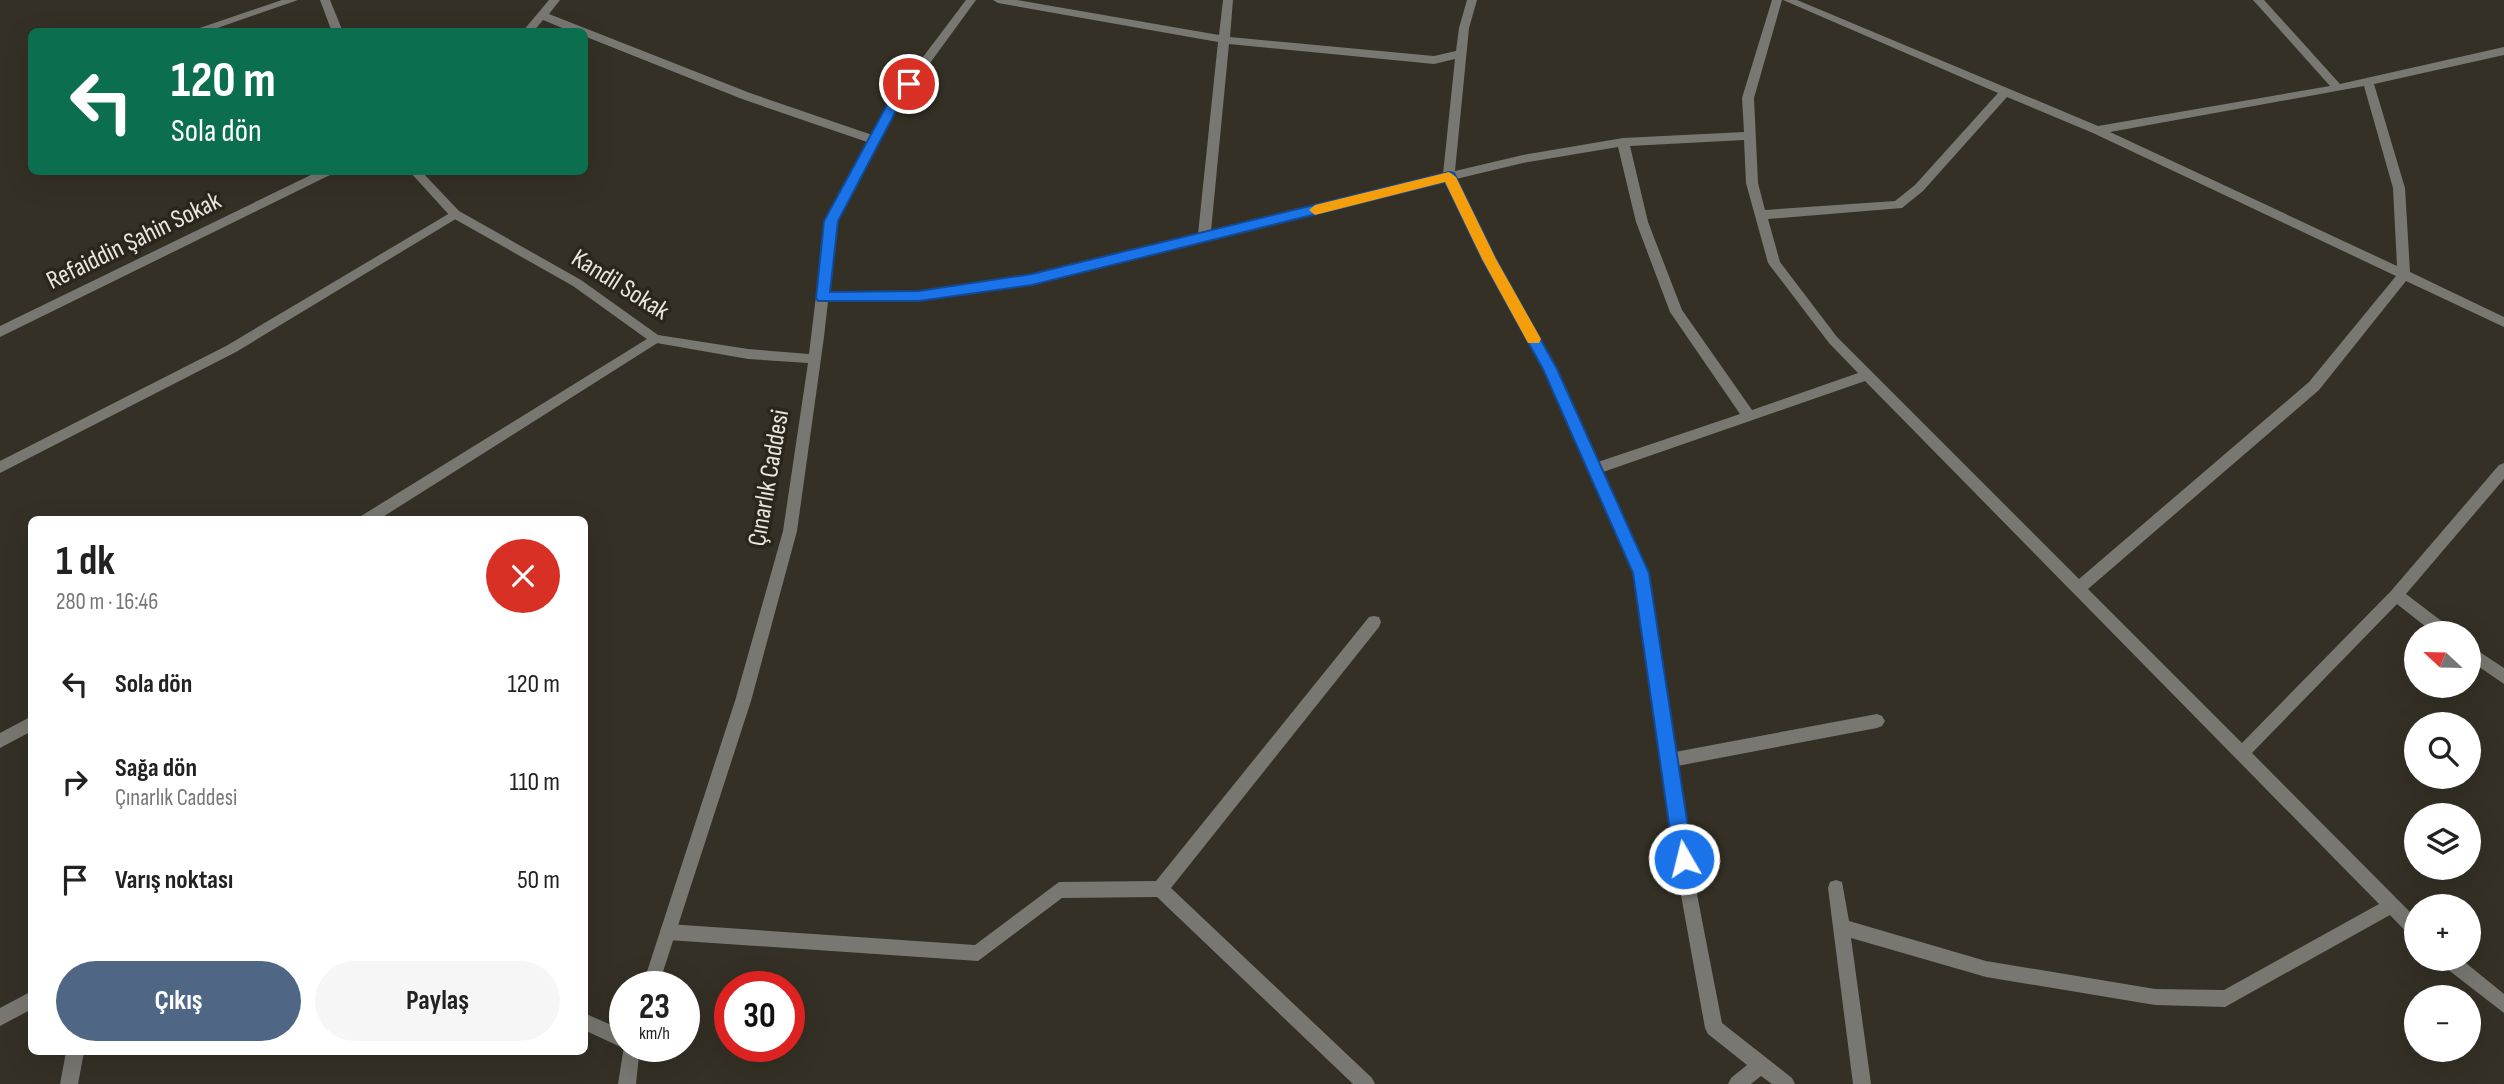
<!DOCTYPE html>
<html lang="tr">
<head>
<meta charset="utf-8">
<style>
	:root { --surface:#fff; --page:#f6f6f6; --text:#222; --muted:#767676; --accent:#4f6784 }
	body { margin:0; font-family:"Sofia Sans Condensed",sans-serif; background:var(--page); color:var(--text); height:100vh; display:flex; flex-direction:column; font-size:26px; white-space:nowrap }
	* { box-sizing:border-box; margin:0 }
	p { font-size:23px; color:var(--muted) }
	.icon { flex:none; width:38px; height:38px; fill:none; stroke:currentColor; stroke-width:2; stroke-linecap:round; stroke-linejoin:round }
	.map { position:relative; flex:1; overflow:hidden }
	.side { position:absolute; left:28px; top:516px; width:560px; height:539px; display:flex; flex-direction:column; background:var(--surface); border-radius:10px; box-shadow:0 7px 28px #0002 }
	.side>* { flex:none }
	.banner { position:absolute; left:28px; top:28px; width:560px; height:147px; border-radius:10px; box-shadow:0 7px 28px #0002; background:#0b6e4f; color:#fff; overflow:hidden }
	.needle { width:46px; rotate:292deg }
	.fabs { position:absolute; left:2404px; top:621px; display:grid; gap:14px }
	.fabs a { display:grid; place-items:center; width:77px; height:77px; border-radius:50%; background:var(--surface); box-shadow:0 7px 28px #0002; font-size:35px }
	.speed { position:absolute; left:609px; top:971px; display:flex; gap:14px; font-size:35px; font-weight:700; text-align:center }
	.speed>* { display:grid; place-content:center; width:91px; height:91px; border-radius:50%; background:var(--surface); box-shadow:0 7px 28px #0002; line-height:1 }
	.speed small { font-size:18px; font-weight:400 }
	.speed .limit { border:10px solid #d22; background:#fff; color:#111 }
	.pin { position:absolute; display:grid; place-items:center; width:60px; height:60px; color:#fff; margin:-30px; border:4px solid #fff; border-radius:50%; box-shadow:0 2px 7px #0007 }
	.me { position:absolute; width:77px; margin:-38px; rotate:352deg; stroke-linejoin:round; filter:drop-shadow(0 0 5px #0008) }
	.turn { display:flex; align-items:center; gap:24px; height:147px; padding:0 28px; font-size:32px }
	.turn .icon { width:91px; height:91px; stroke-width:2.5 }
	.turn b { display:block; font-size:49px; line-height:60px }
	.round { display:grid; place-items:center; flex:none; width:74px; height:74px; border-radius:37px; background:var(--page) }
	.summary { display:flex; align-items:center; justify-content:space-between; height:119px; padding:0 28px }
	h1 { font-size:42px; font-weight:700; line-height:52px }
	.action { display:flex; gap:14px; margin-top:auto; padding:14px 28px }
	.action a { flex:1; height:80px; border-radius:42px; background:var(--accent); color:#fff; font-size:28px; font-weight:700; line-height:80px; text-align:center }
	.action a+a { background:var(--page); color:var(--text) }
	ul { padding:0; list-style:none }
	li { display:flex; align-items:center; gap:21px; height:98px; padding:0 28px }
	li div { flex:1 }
	li b { display:block; font-size:26px }
	li em { font-style:normal }
	.map>svg:first-child { display:block }
	.lines { fill:none; stroke-linecap:round; stroke-linejoin:round }
	.minor { fill:#797771; fill-rule:evenodd }
	.tertiary { fill:#797771; fill-rule:evenodd }
	.route { fill:#1a73e8; stroke:#114b97; stroke-width:2 }
	.slow { fill:#f59e0b }
	.labels { text-anchor:middle; dominant-baseline:central; stroke-width:7; stroke-linejoin:round; paint-order:stroke }
	.street-label { font-size:26px; fill:#e9e6df; stroke:#2a261b }
</style>
</head>
<body>
<div class="map">
<svg width="2504" height="1084" viewBox="0 0 2504 1084">
	<rect width="100%" height="100%" fill="#343025"/>
	<g class="lines">
		<!-- minor -->
		<path class="minor" d="M282 0H298L206 32H188Z
			M549 0H560L549 14 750 93 878 137 880 140 874 144 870 143 742 99 584 36V32H572L543 20 533 32H522Z
			M993 0H1017L1219 35 1223 0H1233L1230 37 1434 56 1456 51 1459 28 1467 0H1477L1469 28 1455 171 1523 155 1623 138 1744 132 1742 98 1772 0H1782L1754 98 1758 183 1765 210 1895 201 1915 185 1998 93 1783 0H1797L2098 126 2330 86 2253 0H2264L2340 84 2504 47V55L2374 84 2405 188 2410 272 2504 317V327L2406 281 2319 390 2088 589 2242 743 2391 591 2499 465 2504 463V479L2406 594 2452 629 2454 634H2435L2397 604 2252 753 2417 919V939L2411 937 2390 915 2225 1007 2155 1005 1986 977 1851 938 1871 1084H1853L1828 888 1830 882 1836 880 1842 882 1849 921 1986 961 2155 989 2224 990 2379 904 1865 381 1603 472 1648 573 1675 752 1877 714 1882 716 1885 721 1882 726 1877 728 1677 766 1695 884 1722 1023 1792 1078 1795 1084H1772L1761 1076 1751 1084H1728L1731 1078 1747 1065 1708 1034 1705 1028 1679 884 1634 573 1544 370 1483 259 1446 182 1032 284 919 301H819L817 298 819 295 823 293 919 291 1032 274 1198 234 1218 42 998 3ZM1229 44 1434 64 1455 59 1443 174 1211 231ZM2364 86 2393 188 2397 266 2110 132ZM2007 97 2093 133 2396 276 2309 382 2079 579 1837 337 1780 262 1768 219 1902 208 1923 191ZM1744 140 1746 183 1768 263 1829 343 1858 373 1752 410 1682 310 1648 222 1630 146ZM1618 147 1636 222 1670 312 1740 414 1598 462 1556 369 1495 259 1456 179 1523 163Z
			M317 172H332L330 175 0 337V326Z
			M455 210 461 214 459 217 236 352 0 473V461L226 346Z
			M655 334 659 336 661 339 659 342 378 520H359L361 516Z
			M1374 616 1379 617 1381 622 1379 627 1171 888 1372 1078 1375 1084H1353L1157 897 1062 898 978 961 668 940 662 938 660 932 662 926 668 924 975 945 1059 882 1156 881 1369 617Z
			M2469 645 2504 668V684L2469 660Z
			M32 716V731L0 748V733Z
			M2440 959H2461L2504 994V1013L2442 965Z
			M32 991V1009L0 1026V1008Z
			M584 1013 625 1031V1046H630L625 1049 584 1030Z
			M66 1052H84L78 1084H60Z"/>
		<!-- tertiary -->
		<path class="tertiary" d="M320 0H330L343 32H332Z
			M966 0H976L898 107 837 221 824 337 797 531 751 701 658 987H642L735 701 783 531 808 363 748 359 651 342 573 286 451 217 410 172H422L459 211 581 280 658 335 748 349 809 354 825 221 889 102Z
			M625 1040V1046H640L636 1084H618Z"/>
	</g>
	<!-- route -->
	<path class="route" d="M909 80 915 84 898 107 838 221 830 292 919 291 1032 274 1449 172 1454 173 1496 259 1557 369 1649 573 1693 859 1690 866 1684 868 1677 866 1674 859 1633 573 1543 369 1482 259 1445 182 1032 285 919 301H818L816 298 824 221 887 105 904 81Z"/>
	<!-- slow -->
	<path class="slow" d="M1449 172 1456 177 1496 259 1541 339 1539 343H1528L1482 259 1445 182 1315 215 1309 210 1315 205Z"/>
	<g class="labels">
		<!-- street labels -->
		<g class="street-label">
			<text transform="translate(134 241) rotate(-26)">Refaiddin Şahin Sokak</text>
			<text transform="translate(620 285) rotate(32)">Kandil Sokak</text>
			<text transform="translate(769 478) rotate(-80)">Çınarlık Caddesi</text>
		</g>
	</g>
</svg>
<div class="fabs">
<a><svg class="needle" viewBox="-14 -14 28 28"><path d="M0-13l5 13h-10z" fill="#e53935"/><path d="M0 13l5-13h-10z" fill="#767676"/></svg></a>
<a><svg class="icon" aria-label="search" viewBox="0 0 24 24"><circle cx="10" cy="10" r="6"/><path d="M15 15l6 6"/></svg></a>
<a><svg class="icon" aria-label="layers" viewBox="0 0 24 24"><path d="M12 4l9 5-9 5-9-5zM3 14l9 5 9-5"/></svg></a>
<a>+</a>
<a>−</a>
</div>
<div class="speed"><div>23<small>km/h</small></div><div class="limit">30</div></div>
<div class="pin" style="left:909px;top:84px;background:#d93025"><svg class="icon" aria-label="arrive" viewBox="0 0 24 24"><path d="M6 21V4h12l-3 4 3 4H6"/></svg></div>
<svg class="me" style="left:1684px;top:859px" viewBox="-20 -20 40 40"><circle r="17" fill="#1a73e8" stroke="#fff" stroke-width="3"/><path d="M0-11L8 9 0 5-8 9z" fill="#fff"/></svg>
<div class="banner">
<div class="turn"><svg class="icon" aria-label="left" viewBox="0 0 24 24"><path d="M17 20v-9H6M10 6l-5 5 5 5"/></svg><div><b>120 m</b>Sola dön</div></div>
</div>
<section class="side">
<div class="summary"><div><h1>1 dk</h1><p>280 m · 16:46</p></div><a class="round" style="background:#d93025;color:#fff"><svg class="icon" aria-label="close" viewBox="0 0 24 24"><path d="M6 6l12 12M18 6L6 18"/></svg></a></div>
<ul>
<li><svg class="icon" aria-label="left" viewBox="0 0 24 24"><path d="M17 20v-9H6M10 6l-5 5 5 5"/></svg><div><b>Sola dön</b></div><em>120 m</em></li>
<li><svg class="icon" aria-label="right" viewBox="0 0 24 24"><path d="M7 20v-9h11M14 6l5 5-5 5"/></svg><div><b>Sağa dön</b><p>Çınarlık Caddesi</p></div><em>110 m</em></li>
<li><svg class="icon" aria-label="arrive" viewBox="0 0 24 24"><path d="M6 21V4h12l-3 4 3 4H6"/></svg><div><b>Varış noktası</b></div><em>50 m</em></li>
</ul>
<div class="action"><a>Çıkış</a><a>Paylaş</a></div>
</section>
</div>
</body>
</html>
